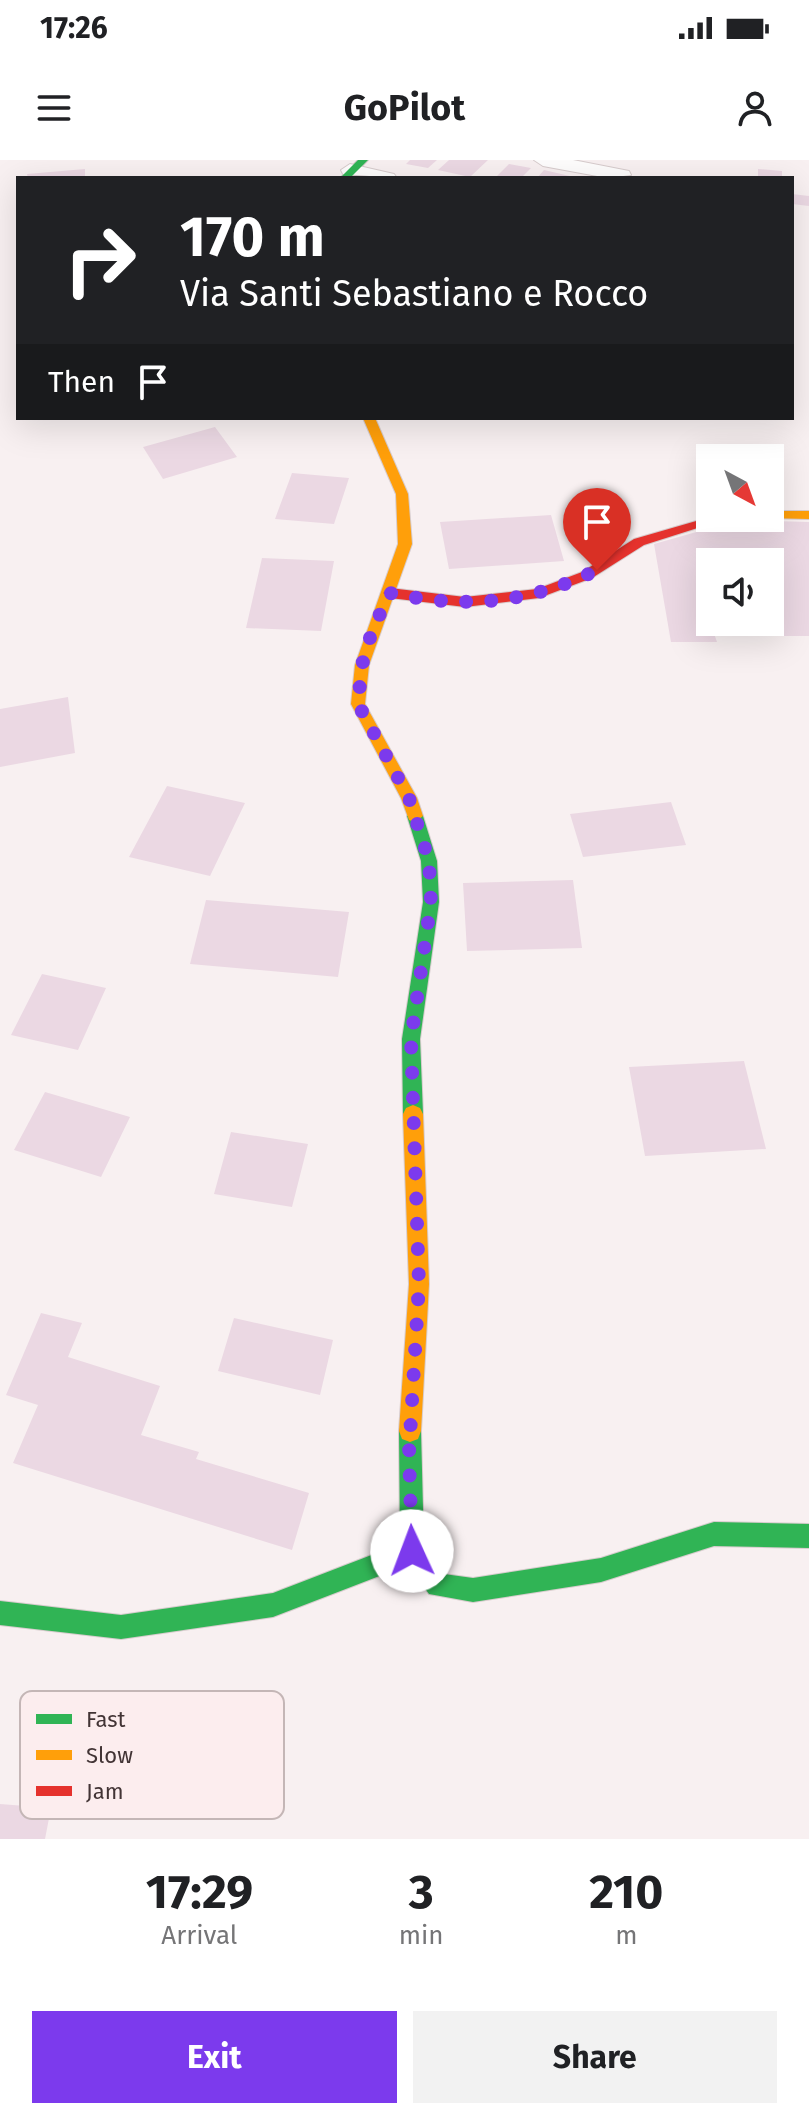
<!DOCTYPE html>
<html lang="en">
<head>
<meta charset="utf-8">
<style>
	:root { --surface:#fff; --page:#f2f2f2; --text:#202124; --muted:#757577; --accent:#7c3aed }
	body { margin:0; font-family:"Fira Sans",sans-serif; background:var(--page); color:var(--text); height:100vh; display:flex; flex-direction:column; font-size:30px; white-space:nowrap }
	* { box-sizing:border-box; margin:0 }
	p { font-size:26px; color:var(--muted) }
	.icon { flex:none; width:44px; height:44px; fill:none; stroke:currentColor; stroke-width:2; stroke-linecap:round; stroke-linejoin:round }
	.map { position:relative; height:1679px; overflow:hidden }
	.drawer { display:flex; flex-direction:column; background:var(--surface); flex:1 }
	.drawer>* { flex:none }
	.top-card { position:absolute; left:16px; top:16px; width:778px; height:244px; border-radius:0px; box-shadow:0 8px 32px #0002; background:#202124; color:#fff; overflow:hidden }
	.needle { width:52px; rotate:139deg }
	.tools { position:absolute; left:696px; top:284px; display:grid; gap:16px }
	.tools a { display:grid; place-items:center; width:88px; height:88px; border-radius:0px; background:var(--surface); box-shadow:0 8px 32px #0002; font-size:40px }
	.pin { position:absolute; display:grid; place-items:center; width:68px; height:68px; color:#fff; margin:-82px -34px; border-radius:50% 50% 50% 0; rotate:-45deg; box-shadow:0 0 8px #0007 }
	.pin .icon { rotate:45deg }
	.me { position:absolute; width:88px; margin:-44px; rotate:358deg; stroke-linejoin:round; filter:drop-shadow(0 0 6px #0008) }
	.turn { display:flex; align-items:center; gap:28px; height:168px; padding:0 32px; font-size:36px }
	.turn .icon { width:104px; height:104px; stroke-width:2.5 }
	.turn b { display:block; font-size:56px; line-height:68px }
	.then { display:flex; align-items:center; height:76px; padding:0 32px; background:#0003; gap:16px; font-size:30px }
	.eta { display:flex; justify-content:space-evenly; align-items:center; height:136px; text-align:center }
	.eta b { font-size:48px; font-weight:700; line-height:56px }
	.primary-button { display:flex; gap:16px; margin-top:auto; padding:16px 32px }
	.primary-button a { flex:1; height:92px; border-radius:0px; background:var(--accent); color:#fff; font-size:32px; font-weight:700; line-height:92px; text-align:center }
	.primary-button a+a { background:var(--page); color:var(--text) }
	.status { display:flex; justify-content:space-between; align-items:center; height:56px; padding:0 40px; background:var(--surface); direction:ltr }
	.status svg { height:22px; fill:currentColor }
	header { display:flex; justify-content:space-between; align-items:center; height:104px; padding:0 32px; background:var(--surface); font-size:36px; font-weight:700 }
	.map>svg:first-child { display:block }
	.building { fill:#ebd8e3 }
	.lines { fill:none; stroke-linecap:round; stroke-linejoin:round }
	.street-casing { stroke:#d7cccd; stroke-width:2 }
	.fast-casing { stroke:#d7cccd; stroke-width:2 }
	.slow-casing { stroke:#d7cccd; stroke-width:2 }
	.jam-casing { stroke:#d7cccd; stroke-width:2 }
	.street { fill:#fefdfd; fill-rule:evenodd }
	.fast { fill:#30b455; fill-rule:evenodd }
	.slow { fill:#ff9f0a; fill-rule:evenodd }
	.jam { fill:#e5322d; fill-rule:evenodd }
	.route { stroke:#7c3aed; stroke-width:14; stroke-dasharray:0 25.2 }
	.key { fill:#fcedee; stroke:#c4b6b6; stroke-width:2 }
	.key-label { font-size:22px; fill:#423435 }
</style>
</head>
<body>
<div class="status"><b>17:26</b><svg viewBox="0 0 49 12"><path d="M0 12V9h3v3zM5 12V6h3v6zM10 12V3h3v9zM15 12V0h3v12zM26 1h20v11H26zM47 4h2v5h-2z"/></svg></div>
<header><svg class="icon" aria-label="menu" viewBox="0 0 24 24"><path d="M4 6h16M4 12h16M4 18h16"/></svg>GoPilot<svg class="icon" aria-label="person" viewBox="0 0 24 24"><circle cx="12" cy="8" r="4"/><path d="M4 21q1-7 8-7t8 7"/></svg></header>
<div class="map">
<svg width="809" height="1679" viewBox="0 0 809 1679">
	<rect width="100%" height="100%" fill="#f8f0f1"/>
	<!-- building -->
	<path class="building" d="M410 0H437L428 8 406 4Z
		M449 0H488L470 17 438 10Z
		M509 4 531 8 521 18H495Z
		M85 9V18H28L27 14Z
		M758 9 782 11V18H758Z
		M544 10 574 17V18H537Z
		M792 34 809 36V46L792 44Z
		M215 267 237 297 163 319 143 287Z
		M292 313 349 318 334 364 275 359Z
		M551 355 564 401 449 409 440 362Z
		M739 360 809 362V476H753L749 462H770V402H710V462L717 482H671L654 384Z
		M262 398 334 401 321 471 246 468Z
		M68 537 75 593 0 607V549Z
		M167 626 245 643 210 716 129 697Z
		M671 642 686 685 583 697 570 654Z
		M573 720 582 788 467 791 463 723Z
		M206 740 349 752 338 817 190 804Z
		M42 814 106 828 78 890 11 875Z
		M744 901 766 989 645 996 629 907Z
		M45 932 130 957 101 1017 14 990Z
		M231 972 308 984 292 1047 214 1034Z
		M41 1153 82 1163 68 1197 160 1226 141 1275 199 1292 196 1299 309 1333 292 1390 13 1303 38 1245 6 1235Z
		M234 1158 333 1180 320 1235 218 1211Z
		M0 1644 51 1648 45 1679H0Z"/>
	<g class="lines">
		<defs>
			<path id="street" d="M534 0H573L629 11 631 15 608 18 543 6Z
				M350 4 394 14 397 18 343 14 341 10Z"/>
			<path id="fast" d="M358 0H368L350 18H340Z
				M415 650 423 656 437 701 439 742 420 879 423 954 420 960 413 963 406 960 403 954 402 879 423 742 421 701 407 656Z
				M410 1260 418 1263 421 1271 424 1387 444 1414 473 1418 601 1398 714 1362 809 1364V1388L714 1386 601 1422 473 1442 429 1434 408 1405 273 1457 121 1479 0 1465V1441L121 1455 273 1433 400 1384 399 1271 402 1263Z"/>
			<path id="slow" d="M363 258H375L408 334 412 384 369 505 365 544 417 638 423 656 415 662 409 660 401 638 351 544 355 505 398 384 396 334Z
				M770 351H809V359L766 358H770Z
				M413 945 420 948 423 954 429 1124 421 1271 418 1279 410 1282 402 1279 399 1271 409 1124 403 954 406 948Z"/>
			<path id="jam" d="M710 357 729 358 644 385 592 418 539 438 465 447 390 438 383 433 390 428 465 437 537 429 582 412 634 379Z"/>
		</defs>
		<!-- street casing -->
		<use href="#street" class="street-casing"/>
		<!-- fast casing -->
		<use href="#fast" class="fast-casing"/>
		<!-- slow casing -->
		<use href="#slow" class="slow-casing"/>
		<!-- jam casing -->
		<use href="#jam" class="jam-casing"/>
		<!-- street -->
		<use href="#street" class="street"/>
		<!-- fast -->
		<use href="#fast" class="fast"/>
		<!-- slow -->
		<use href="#slow" class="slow"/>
		<!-- jam -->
		<use href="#jam" class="jam"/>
	</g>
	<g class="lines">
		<!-- route -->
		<path class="route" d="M412 1391 409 1293 419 1124 411 879 431 742 429 701 409 638 358 544 362 505 372 471 390 433C465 449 528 444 597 410"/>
	</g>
	<!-- legend -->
	<rect x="20" y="1531" width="264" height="128" rx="12" class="key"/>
	<rect x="36" y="1554" width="36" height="10" fill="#30b455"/>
	<rect x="36" y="1590" width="36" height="10" fill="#ff9f0a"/>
	<rect x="36" y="1626" width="36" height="10" fill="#e5322d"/>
	<g class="key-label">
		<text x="86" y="1567">Fast</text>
		<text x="86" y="1603">Slow</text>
		<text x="86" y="1639">Jam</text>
	</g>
</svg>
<div class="tools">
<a><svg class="needle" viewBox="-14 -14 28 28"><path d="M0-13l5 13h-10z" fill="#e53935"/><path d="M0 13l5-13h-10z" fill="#757577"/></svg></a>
<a><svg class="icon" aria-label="sound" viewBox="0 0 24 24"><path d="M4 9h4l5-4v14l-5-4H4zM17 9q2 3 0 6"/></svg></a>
</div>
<div class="pin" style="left:597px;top:410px;background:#d93025"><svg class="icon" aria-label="arrive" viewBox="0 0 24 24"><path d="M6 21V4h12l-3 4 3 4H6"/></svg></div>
<svg class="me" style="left:412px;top:1391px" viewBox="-20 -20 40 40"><circle r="19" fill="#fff"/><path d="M0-13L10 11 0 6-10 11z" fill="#7c3aed"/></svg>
<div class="top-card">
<div class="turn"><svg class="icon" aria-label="right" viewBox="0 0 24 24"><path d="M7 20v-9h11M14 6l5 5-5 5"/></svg><div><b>170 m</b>Via Santi Sebastiano e Rocco</div></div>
<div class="then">Then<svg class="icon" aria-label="arrive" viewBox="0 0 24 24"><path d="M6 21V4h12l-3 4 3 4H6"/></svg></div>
</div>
</div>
<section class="drawer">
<div class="eta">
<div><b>17:29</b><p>Arrival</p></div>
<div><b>3</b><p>min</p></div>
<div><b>210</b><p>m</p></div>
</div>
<div class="primary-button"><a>Exit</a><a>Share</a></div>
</section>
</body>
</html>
